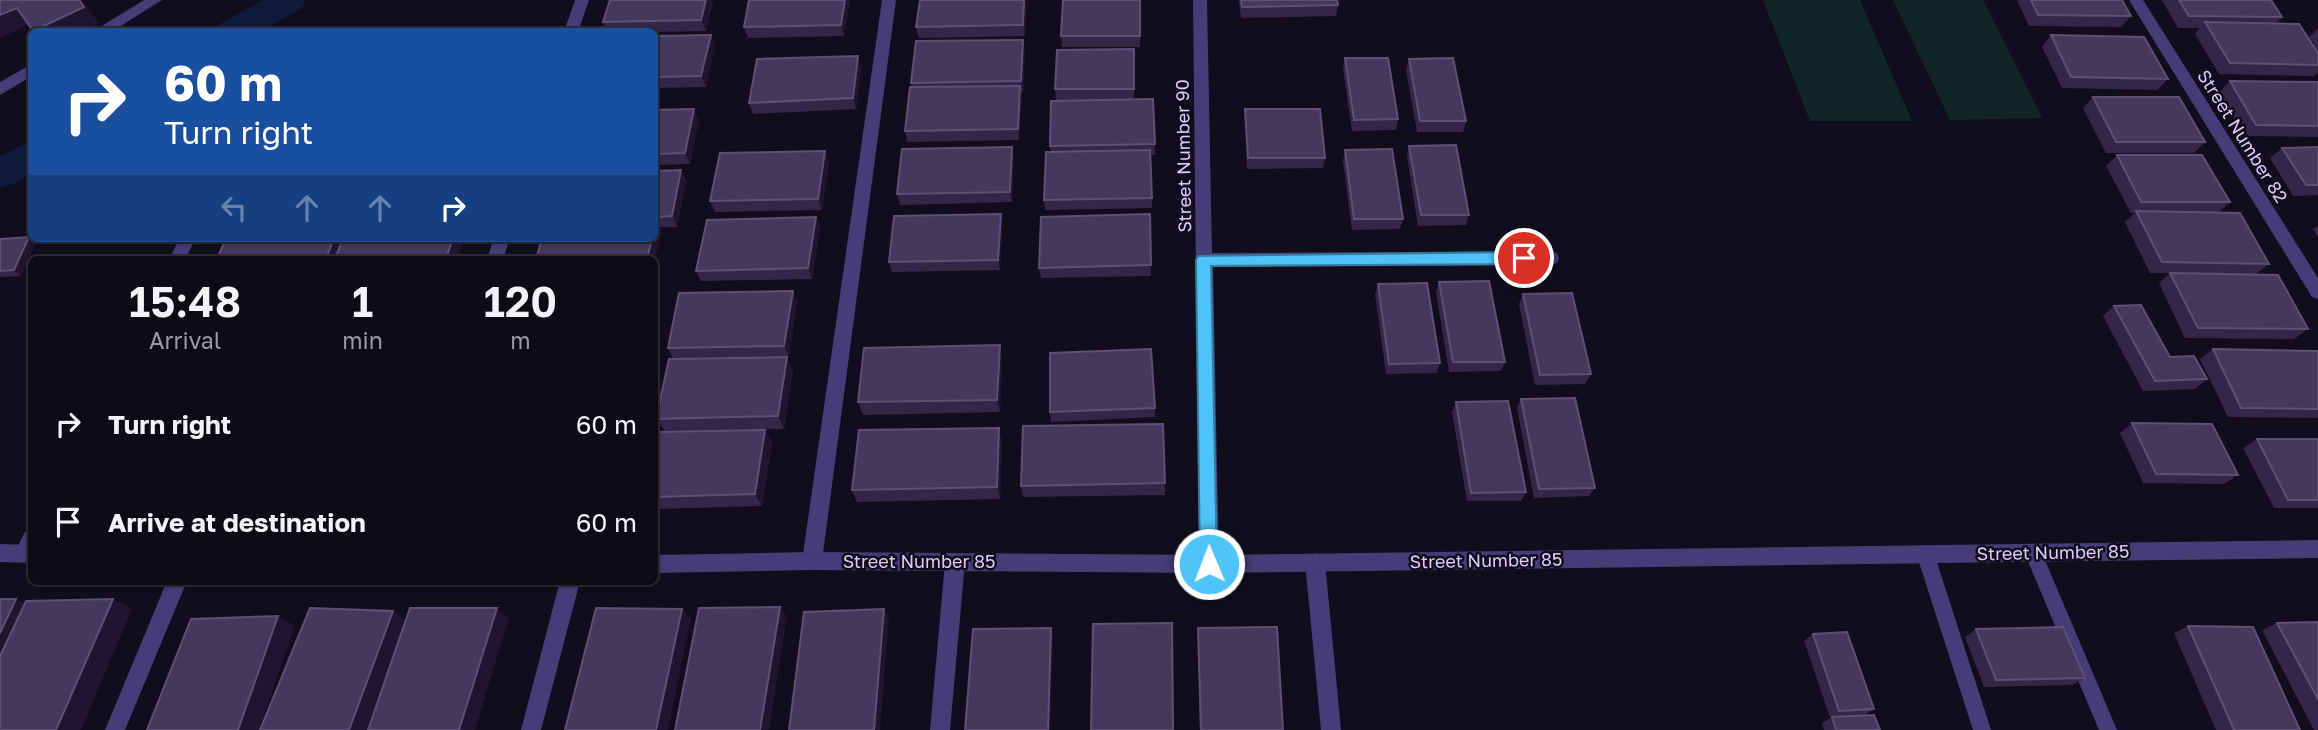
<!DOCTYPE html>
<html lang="en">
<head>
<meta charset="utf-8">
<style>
	:root { --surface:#0e0a16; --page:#17131f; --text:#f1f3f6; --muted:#9b9aa1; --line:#2e2b35 }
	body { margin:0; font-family:"Golos Text",sans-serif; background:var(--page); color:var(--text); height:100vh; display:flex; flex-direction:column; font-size:26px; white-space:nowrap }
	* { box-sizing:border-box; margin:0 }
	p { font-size:23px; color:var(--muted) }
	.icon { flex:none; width:38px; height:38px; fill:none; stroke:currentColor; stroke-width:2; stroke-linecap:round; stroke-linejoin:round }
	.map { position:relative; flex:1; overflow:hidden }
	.drawer { position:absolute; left:28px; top:256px; width:630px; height:329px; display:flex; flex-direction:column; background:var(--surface); border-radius:10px; box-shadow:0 2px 5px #0004,0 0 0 2px var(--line) }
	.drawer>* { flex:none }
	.guide { position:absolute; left:28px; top:28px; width:630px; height:214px; border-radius:10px; box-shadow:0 2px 5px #0004,0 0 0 2px var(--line); background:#1a4fa0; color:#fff; overflow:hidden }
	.pin { position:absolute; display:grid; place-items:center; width:60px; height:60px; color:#fff; margin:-30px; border:4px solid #fff; border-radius:50%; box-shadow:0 2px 7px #0007 }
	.me { position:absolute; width:77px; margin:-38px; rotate:359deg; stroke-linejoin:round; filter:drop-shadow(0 0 5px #0008) }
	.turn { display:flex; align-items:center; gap:24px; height:147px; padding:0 21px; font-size:32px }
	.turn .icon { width:91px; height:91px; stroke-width:2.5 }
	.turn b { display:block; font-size:49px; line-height:60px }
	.lanes { display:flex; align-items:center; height:66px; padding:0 21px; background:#0003; justify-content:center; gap:35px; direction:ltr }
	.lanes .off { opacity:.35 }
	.eta { display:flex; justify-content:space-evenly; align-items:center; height:119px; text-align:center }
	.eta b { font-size:42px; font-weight:600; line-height:49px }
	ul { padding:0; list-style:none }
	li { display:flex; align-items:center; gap:21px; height:98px; padding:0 21px }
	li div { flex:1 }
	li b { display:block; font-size:26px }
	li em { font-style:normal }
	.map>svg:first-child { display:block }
	.green { fill:#112526 }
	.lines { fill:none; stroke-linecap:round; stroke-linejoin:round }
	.canal { fill:#0e1a3b; fill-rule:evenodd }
	.service { fill:#453c78; fill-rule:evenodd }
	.minor { fill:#453c78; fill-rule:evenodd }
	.tertiary { fill:#453c78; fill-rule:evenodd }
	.wall { fill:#322749 }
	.shaded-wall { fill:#1e1530 }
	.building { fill:#44395c; stroke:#5b5075; stroke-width:2 }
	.route { fill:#4fc3f7; stroke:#337fa1; stroke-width:2 }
	.labels { text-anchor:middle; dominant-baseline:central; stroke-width:5; stroke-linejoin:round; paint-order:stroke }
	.street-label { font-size:18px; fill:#d8cdfb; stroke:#120d1d }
</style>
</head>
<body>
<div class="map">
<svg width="2318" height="730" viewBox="0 0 2318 730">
	<rect width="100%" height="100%" fill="#120d1d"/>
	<!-- green -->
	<path class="green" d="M1763 0H1860L1912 121H1810Z
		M1893 0H1983L2042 118 1950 120Z"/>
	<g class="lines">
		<!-- canal -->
		<path class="canal" d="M263 0H306L302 8 260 32H215L220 24Z
			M32 140V172L13 184 0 188V156Z"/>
		<!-- service -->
		<path class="service" d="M2033 544 2039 546 2117 730H2099L2024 552 2027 546Z
			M1925 545 1931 547 1934 553 1991 730H1973L1916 553 1919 547Z"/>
		<!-- minor -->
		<path class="minor" d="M144 0H162L111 32H92Z
			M575 0H589L578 32H564Z
			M882 0H896L822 561 819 567 812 570 805 567 802 561Z
			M1193 0H1207L1212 253 1551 251 1557 253 1559 258 1557 263 1551 265 1213 267 1219 564 1216 570 1209 573 1202 570 1199 564Z
			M2129 0H2143L2318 278V299L2312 297Z
			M32 64V76L0 95V82Z
			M180 238H196L185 259H169Z
			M494 238H510L503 259H487Z
			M32 529V558L24 562 17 559 14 553 25 532Z
			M955 553 962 556 965 562 950 730H930L945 562 948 556Z
			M1315 553 1322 556 1325 562 1341 730H1321L1305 562 1308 556Z
			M167 581H187L125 730H105Z
			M560 581H580L541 730H521Z"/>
		<!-- tertiary -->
		<path class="tertiary" d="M2318 540V558L1209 573 812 570 654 573V555L812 552 1209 555Z
			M0 544 32 545V563L0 562Z"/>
	</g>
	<!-- wall -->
	<path class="wall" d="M713 0 706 31 654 32H608L603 22Z
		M850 0 844 36 748 38 744 27Z
		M920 0H1026L1025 36 919 38 916 27Z
		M1141 0 1140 47H1062L1061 36Z
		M1239 0H1337L1338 5 1336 16 1241 18Z
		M2017 0H2122L2131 16 2121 27 2029 26Z
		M2162 0H2271L2282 17 2276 23 2318 53V72L2314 76 2219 74 2195 34 2200 28H2178Z
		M2318 28V51L2309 37Z
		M711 35 715 46 706 87 654 88V36Z
		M2051 35 2168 79 2157 90 2062 88 2042 47Z
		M1023 40 1025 51 1023 92 1021 93 1019 140 907 142 905 131 912 87 911 83Z
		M1134 49V100H1056L1055 89Z
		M858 56 861 67 856 109 753 114 749 103Z
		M1345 58 1398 119 1396 130 1352 131 1343 69Z
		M1409 59 1466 121 1463 132H1417L1406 70Z
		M2230 81 2318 82V137L2244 136 2219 92Z
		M2093 97 2205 142 2194 153H2106L2083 108Z
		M1153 99 1155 155H1151L1152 208 1045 210 1044 200 1051 152 1050 146Z
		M1245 109 1325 158 1323 168 1247 169 1245 120Z
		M654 110 699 120 690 164 654 165Z
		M1409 146 1469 215 1466 225 1418 226 1407 157Z
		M1012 147 1014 157 1012 202 900 205 897 194Z
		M2318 147V195L2293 196 2270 158 2282 148Z
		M1345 150 1403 219 1400 229 1352 230 1343 161Z
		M825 151 829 162 822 210 715 212 710 201Z
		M2117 155 2230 202 2218 213 2269 264 2256 274 2150 273 2125 222 2135 213H2131L2106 166Z
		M681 170 686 181 677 227H659L662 232 654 238V171Z
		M1001 214 1002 224 1000 270 892 272 889 262Z
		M1150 214 1151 276 1041 278 1039 268Z
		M816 217 820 227 812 279 701 281 696 271Z
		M2318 226V237L2313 229Z
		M29 237 36 242 21 276 0 277V239Z
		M2170 273 2308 329 2294 339 2185 338 2159 283Z
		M1439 282 1505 362 1501 371 1449 372 1436 292Z
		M1378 284 1440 363 1437 373 1386 374 1375 294Z
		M1523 294 1591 374 1585 384 1535 385 1519 304Z
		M797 301 789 356 673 358 668 348Z
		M2114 306 2170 357 2207 379 2195 389 2143 391 2103 316Z
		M2213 349 2318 351V418L2228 417 2200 359Z
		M1002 358 1000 412 863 415 858 402Z
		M793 370 784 429 665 431 656 419Z
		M1521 399 1595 488 1589 496 1534 498 1517 408Z
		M1456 402 1526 492 1521 501H1467L1452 412Z
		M1155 408V417L1051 422 1050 412Z
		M2132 423 2238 475 2224 484 2143 483 2120 433Z
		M1163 424 1165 495 1023 497 1021 486Z
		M654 432 772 442 762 506 654 509Z
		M2257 439H2318V508H2274L2243 448Z
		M1002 440 1000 499 857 502 852 490Z
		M2318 622V730H2314L2262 630 2277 623Z
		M2188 626 2300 730H2216L2174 633Z
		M1198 628 1283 730H1200Z
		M1976 629 2085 678 2072 685 1984 687 1965 637Z
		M1813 634 1874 709 1864 715 1830 717 1804 641Z
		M1832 717 1880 730H1824L1822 723Z"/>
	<!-- shaded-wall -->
	<path class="shaded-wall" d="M79 0H82L99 23 81 32 33 31Z
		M706 0H713L706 31 701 20Z
		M845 0H850L844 36 841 25Z
		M1024 0H1026L1025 36 1023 25Z
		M17 8 33 23 0 38V15Z
		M711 35 715 46 706 87 701 76Z
		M1023 40 1025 51 1023 92 1021 81Z
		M858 56 861 67 856 109 853 98Z
		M1020 86 1022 97 1019 140 1018 129Z
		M694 109 699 120 690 164 685 153Z
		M1012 147 1014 157 1012 202 1010 192Z
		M825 151 829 162 822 210 818 199Z
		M681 170 686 181 677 227 672 216Z
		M1001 214 1002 224 1000 270 998 260Z
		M816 217 820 227 812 279 808 268Z
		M656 222 662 232 654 264V259H647L652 238H654V229Z
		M29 237 36 242 21 276 14 270Z
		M334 238H345L340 259H326Z
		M453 238H464L457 259H446Z
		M793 291 797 301 789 356 784 346Z
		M1000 345 1002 358 1000 412 997 400Z
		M787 357 793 370 784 429 778 416Z
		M999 428 1002 440 1000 499 997 487Z
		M765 430 772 442 762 506 755 494Z
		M16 599 37 609 0 689V633Z
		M113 599 132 609 81 730H56Z
		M780 607 787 617 769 730H760Z
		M497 608 509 618 475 730H459Z
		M682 609 691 619 668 730H656Z
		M884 609 889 619 880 730H874Z
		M393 611 408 621 368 730H349Z
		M278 616 295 626 259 730H238Z
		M1051 628 1053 635 1050 730H1048Z"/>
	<!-- building -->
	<path class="building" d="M0 0H79L84 7 33 31 17 8 0 15Z
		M610 0H706L701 20 603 22Z
		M749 0H845L841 25 744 27Z
		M920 0H1024L1023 25 916 27Z
		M1063 0H1140V36H1061Z
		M1241 0H1337L1338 5 1242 7Z
		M2031 0H2122L2131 16 2038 15Z
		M2179 0H2271L2282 17 2189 16Z
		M2205 22 2299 24 2318 53V65L2230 63Z
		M711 35 701 76 654 77V36Z
		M2051 35 2144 37 2168 79 2071 77Z
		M1023 40 1021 81 911 83 916 41Z
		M1134 49V89H1055L1057 50Z
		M858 56 853 98 749 103 757 59Z
		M1345 58H1388L1398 119 1354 120Z
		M1453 58 1466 121H1420L1409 59Z
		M2230 81 2318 82V126L2256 125Z
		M1020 86 1018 129 905 131 910 87Z
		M2093 97H2179L2205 142H2116Z
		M1153 99 1155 144 1050 146 1051 101Z
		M694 109 685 153 654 154V110Z
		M1245 109H1320L1325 158H1248Z
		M1456 145 1469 215H1421L1409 146Z
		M1012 147 1010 192 897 194 902 149Z
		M2318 147V185H2306L2282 148Z
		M1392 149 1403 219H1354L1345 150Z
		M1150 150 1152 198 1044 200 1046 152Z
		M825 151 818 199 710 201 720 153Z
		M2117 155H2202L2230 202H2141Z
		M681 170 672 216 654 217V171Z
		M2136 211 2240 213 2269 264 2162 262Z
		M1001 214 998 260 889 262 894 216Z
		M1150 214 1151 265 1039 268 1041 217Z
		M816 217 808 268 696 271 707 220Z
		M29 237 14 270 0 271V239Z
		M226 238H334L326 259H217Z
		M343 238H453L446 259H335Z
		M542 238H652L647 259H536Z
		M2170 273 2278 275 2308 329 2198 328Z
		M1489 281 1505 362H1453L1439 282Z
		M1427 283 1440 363 1389 364 1378 284Z
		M793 291 784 346 668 348 679 293Z
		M1572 293 1591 374 1540 375 1523 294Z
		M2141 305 2170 357 2194 356 2207 379 2155 381 2114 306Z
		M1000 345 997 400 858 402 864 348Z
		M1151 349 1155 408 1050 412V353Z
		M2213 349 2318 351V409L2241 408Z
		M787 357 778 416 656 419 669 359Z
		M1575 398 1595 488 1539 489 1521 399Z
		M1508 401 1526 492 1471 493 1456 402Z
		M2132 423 2212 424 2238 475 2156 474Z
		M1163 424 1165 483 1021 486 1023 426Z
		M999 428 997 487 852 490 859 430Z
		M765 430 755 494 654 497V432Z
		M2257 439H2318V500H2288Z
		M0 599H16L0 633Z
		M113 599 56 730H0V656L26 601Z
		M780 607 760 730H675L699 608Z
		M310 608 393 611 349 730H260Z
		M410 608H497L459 730H368Z
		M596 608 682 609 656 730H565Z
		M884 609 874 730H789L804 612Z
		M278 616 238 730H147L191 619Z
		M2318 622V699L2277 623Z
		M1172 623 1173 730H1091L1093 624Z
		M2188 626 2253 627 2300 730H2234Z
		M1277 627 1283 730H1201L1198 628Z
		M2063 627 2085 678 1996 680 1976 629Z
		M1051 628 1048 730H965L973 629Z
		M1847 632 1874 709 1839 711 1813 634Z
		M1874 715 1880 730H1836L1832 717Z"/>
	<!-- route -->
	<path class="route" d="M1524 252 1531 258 1524 264 1211 266 1217 564 1215 570 1209 572 1203 570 1200 564 1196 260 1198 256Z"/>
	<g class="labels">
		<!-- street labels -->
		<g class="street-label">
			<text transform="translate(2243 136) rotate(58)">Street Number 82</text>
			<text transform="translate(1183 156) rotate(-91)">Street Number 90</text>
			<text transform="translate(2053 552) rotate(-1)">Street Number 85</text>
			<text transform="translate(1486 560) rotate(-1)">Street Number 85</text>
			<text x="919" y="561">Street Number 85</text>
		</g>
	</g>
</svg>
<div class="pin" style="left:1524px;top:258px;background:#d93025"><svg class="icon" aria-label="arrive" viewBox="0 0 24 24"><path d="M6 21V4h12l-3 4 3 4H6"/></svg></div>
<svg class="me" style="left:1209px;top:564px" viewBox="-20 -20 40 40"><circle r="17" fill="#4fc3f7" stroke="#fff" stroke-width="3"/><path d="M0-11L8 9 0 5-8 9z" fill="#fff"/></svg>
<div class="guide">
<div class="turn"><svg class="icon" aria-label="right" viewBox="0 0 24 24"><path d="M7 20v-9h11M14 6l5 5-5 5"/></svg><div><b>60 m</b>Turn right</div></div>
<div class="lanes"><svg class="icon off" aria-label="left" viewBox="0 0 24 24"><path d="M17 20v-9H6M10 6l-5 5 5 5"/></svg><svg class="icon off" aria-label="ahead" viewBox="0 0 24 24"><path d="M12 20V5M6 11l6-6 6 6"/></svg><svg class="icon off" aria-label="ahead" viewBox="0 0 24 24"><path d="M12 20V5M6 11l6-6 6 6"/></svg><svg class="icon" aria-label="right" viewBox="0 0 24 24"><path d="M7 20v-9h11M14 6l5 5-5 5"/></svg></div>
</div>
<section class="drawer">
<div class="eta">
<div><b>15:48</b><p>Arrival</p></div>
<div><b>1</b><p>min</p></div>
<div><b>120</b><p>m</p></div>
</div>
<ul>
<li><svg class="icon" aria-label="right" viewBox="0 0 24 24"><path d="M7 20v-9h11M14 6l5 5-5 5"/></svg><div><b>Turn right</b></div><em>60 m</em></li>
<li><svg class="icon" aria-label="arrive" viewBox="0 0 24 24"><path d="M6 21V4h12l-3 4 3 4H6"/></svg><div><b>Arrive at destination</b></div><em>60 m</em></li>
</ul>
</section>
</div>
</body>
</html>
